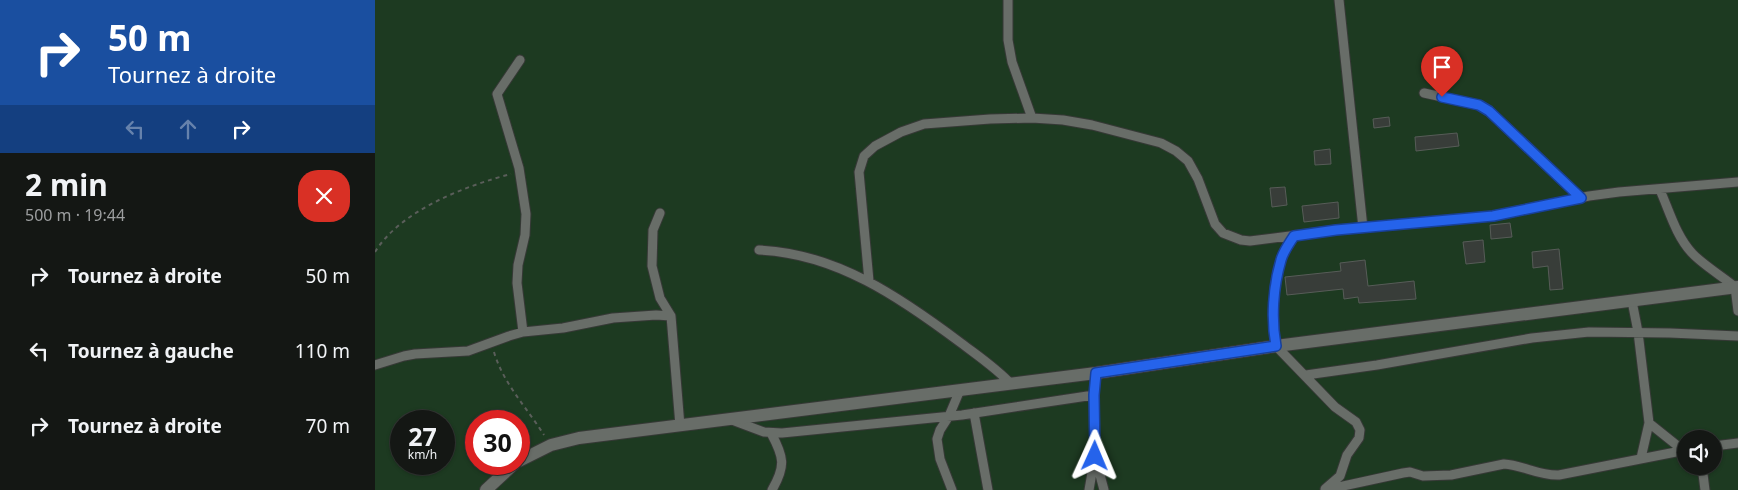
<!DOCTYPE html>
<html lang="fr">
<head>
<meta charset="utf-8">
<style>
	:root { --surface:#141714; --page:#212422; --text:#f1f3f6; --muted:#9d9fa0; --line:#333634 }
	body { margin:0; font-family:"Noto Sans",sans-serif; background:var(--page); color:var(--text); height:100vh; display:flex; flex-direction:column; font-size:19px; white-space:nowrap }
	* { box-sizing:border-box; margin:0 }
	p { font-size:16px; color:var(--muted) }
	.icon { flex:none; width:28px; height:28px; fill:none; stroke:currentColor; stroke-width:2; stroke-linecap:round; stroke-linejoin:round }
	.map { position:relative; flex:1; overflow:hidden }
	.drawer { display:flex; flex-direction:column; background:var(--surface); width:375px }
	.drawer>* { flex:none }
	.guide { background:#1a4fa0; color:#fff; overflow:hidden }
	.tools { position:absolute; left:1302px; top:430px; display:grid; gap:10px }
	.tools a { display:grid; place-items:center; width:45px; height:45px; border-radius:50%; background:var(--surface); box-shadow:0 1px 4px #0004,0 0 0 1px var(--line); font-size:25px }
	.speed { position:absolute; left:15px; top:410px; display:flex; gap:10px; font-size:25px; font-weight:700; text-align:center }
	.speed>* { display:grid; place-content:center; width:65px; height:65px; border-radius:50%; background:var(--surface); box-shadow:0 1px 4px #0004,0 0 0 1px var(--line); line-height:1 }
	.speed small { font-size:12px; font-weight:400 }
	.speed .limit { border:8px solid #d22; background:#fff; color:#111 }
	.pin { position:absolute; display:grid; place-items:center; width:42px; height:42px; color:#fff; margin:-51px -21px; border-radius:50% 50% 50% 0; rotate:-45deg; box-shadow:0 0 5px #0007 }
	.pin .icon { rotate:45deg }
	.me { position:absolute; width:55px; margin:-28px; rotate:1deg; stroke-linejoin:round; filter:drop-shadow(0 0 4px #0008) }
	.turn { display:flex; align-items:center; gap:18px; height:105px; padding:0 25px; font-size:22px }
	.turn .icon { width:65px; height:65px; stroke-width:2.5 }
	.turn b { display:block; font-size:35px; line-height:42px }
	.lanes { display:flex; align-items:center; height:48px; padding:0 25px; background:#0003; justify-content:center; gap:25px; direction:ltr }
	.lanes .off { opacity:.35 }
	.round { display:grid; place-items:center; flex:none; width:52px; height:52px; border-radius:20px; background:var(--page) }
	.summary { display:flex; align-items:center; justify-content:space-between; height:85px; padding:0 25px }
	h1 { font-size:30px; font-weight:700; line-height:38px }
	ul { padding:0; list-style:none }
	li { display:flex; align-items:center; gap:15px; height:75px; padding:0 25px }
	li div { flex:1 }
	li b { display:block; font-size:19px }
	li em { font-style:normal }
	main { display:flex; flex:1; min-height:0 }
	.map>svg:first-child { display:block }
	.green { fill:#1d3a21; fill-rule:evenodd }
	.building { fill:#383d39; stroke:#575c58 }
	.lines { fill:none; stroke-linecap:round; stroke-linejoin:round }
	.street-casing { stroke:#363936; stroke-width:11 }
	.secondary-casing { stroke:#363936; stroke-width:14 }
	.path { stroke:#5a5e5a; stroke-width:2; stroke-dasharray:4 4; stroke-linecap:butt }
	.street { stroke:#686d68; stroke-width:9 }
	.secondary { stroke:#686d68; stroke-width:12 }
	.route-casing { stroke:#184099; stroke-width:12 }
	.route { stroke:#2563eb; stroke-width:9 }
</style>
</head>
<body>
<main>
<section class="drawer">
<div class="guide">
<div class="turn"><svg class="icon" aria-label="right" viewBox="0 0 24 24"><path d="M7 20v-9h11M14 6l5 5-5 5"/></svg><div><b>50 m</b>Tournez à droite</div></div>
<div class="lanes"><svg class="icon off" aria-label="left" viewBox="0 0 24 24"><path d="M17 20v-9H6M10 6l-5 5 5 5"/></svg><svg class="icon off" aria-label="ahead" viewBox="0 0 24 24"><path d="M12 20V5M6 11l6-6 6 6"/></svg><svg class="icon" aria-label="right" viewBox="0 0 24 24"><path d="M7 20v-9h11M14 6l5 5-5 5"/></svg></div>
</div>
<div class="summary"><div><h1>2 min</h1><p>500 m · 19:44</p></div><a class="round" style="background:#d93025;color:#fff"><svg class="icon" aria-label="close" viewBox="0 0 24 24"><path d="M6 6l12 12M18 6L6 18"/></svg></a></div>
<ul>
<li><svg class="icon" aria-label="right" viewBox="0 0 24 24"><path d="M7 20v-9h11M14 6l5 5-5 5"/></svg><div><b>Tournez à droite</b></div><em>50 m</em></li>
<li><svg class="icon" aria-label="left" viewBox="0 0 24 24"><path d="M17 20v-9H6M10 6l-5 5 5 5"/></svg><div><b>Tournez à gauche</b></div><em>110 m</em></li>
<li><svg class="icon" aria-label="right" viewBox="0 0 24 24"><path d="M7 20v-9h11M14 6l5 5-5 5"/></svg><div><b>Tournez à droite</b></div><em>70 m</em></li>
</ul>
</section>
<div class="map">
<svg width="1363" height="490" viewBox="0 0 1363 490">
	<rect width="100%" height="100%" fill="#1b1f1b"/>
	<!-- green -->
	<path class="green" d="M0 0H1363V490H0ZM26 421H69V464H26ZM101 421H144V464H101ZM1311 439H1339V466H1311Z"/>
	<!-- building -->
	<path class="building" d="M1014 117 1015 126 999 128 998 119Z
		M1082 133 1084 146 1041 151 1040 137Z
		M955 149 956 164 940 165 939 151Z
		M910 187 912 205 897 207 895 188Z
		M963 202 964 218 929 222 927 206Z
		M1135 223 1137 237 1116 239 1115 225Z
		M1108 240 1110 262 1091 264 1088 242Z
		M1184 249 1188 289 1175 290 1173 266 1158 268 1157 252Z
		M990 260 993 286 1039 281 1041 299 984 303 983 297 969 299 968 289 912 295 910 277 966 271 965 263Z"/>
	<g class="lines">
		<defs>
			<path id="street" d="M633 0V40L637 62 657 118
				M964 0 988 228
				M145 60 122 94 144 168 151 214 150 235 143 265 142 283 148 332
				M1049 93 1104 105 1114 111 1206 198
				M1285 190C1294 210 1301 236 1317 253 1328 265 1347 276 1360 287L1363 311
				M285 213 278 230 277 266 285 298 296 316 305 426
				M919 236C914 244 908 252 906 260 898 287 896 319 901 346L960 407 981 422 985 430 984 438 972 455 965 476 950 489
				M384 250C461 253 526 298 586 343 603 356 621 368 636 384
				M494 281 484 172 489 156 500 146 526 132 549 124 615 119 657 118 688 120 717 125 786 143 801 151 813 161 823 179 840 224 848 233 866 240 875 241 961 230 1118 216 1214 196 1244 192 1363 182
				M1257 301 1263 332 1274 423 1266 458
				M0 365 29 356 40 354 93 351 134 336 148 332 188 328 238 318 281 315 296 316
				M721 373 719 395 720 456 729 490
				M931 375 1002 365 1157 338 1214 332 1295 333 1363 336
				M599 413 613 490
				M357 420 389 432 407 433 587 415 719 395
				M1274 423 1309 451
				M396 433C409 457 411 466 397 490
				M1339 446 1363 443
				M1327 466 1330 490
				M577 490 565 459 562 439 565 430 574 416 585 390
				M714 490 719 461
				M950 490 1028 473 1035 472 1048 476 1076 475 1129 464C1148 465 1164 476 1184 475L1311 450"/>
			<path id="secondary" d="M144 461 176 445 204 438 721 373 901 346 1363 287
				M111 490 139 464"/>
		</defs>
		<!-- street casing -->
		<use href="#street" class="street-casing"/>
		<!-- secondary casing -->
		<use href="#secondary" class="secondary-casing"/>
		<!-- path -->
		<path class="path" d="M0 252C26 210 90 186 136 174
			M119 352C128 383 152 408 169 435"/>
		<!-- street -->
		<use href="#street" class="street"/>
		<!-- secondary -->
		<use href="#secondary" class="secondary"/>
	</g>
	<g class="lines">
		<defs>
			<path id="route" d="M720 456 719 395 721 373 901 346C896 319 898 287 906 260 908 252 914 244 919 236L961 230 1118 216 1206 198 1114 111 1104 105 1067 97"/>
		</defs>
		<!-- route casing -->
		<use href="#route" class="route-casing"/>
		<!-- route -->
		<use href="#route" class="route"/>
	</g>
</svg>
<div class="tools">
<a><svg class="icon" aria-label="sound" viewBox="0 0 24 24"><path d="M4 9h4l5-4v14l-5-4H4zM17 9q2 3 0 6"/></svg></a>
</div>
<div class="speed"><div>27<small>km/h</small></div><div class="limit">30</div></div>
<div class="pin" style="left:1067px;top:97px;background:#d93025"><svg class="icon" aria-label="arrive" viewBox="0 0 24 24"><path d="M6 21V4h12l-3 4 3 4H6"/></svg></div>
<svg class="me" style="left:720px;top:456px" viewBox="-20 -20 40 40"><path d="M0-17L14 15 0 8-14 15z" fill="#2563eb" stroke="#fff" stroke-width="4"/></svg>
</div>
</main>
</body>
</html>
